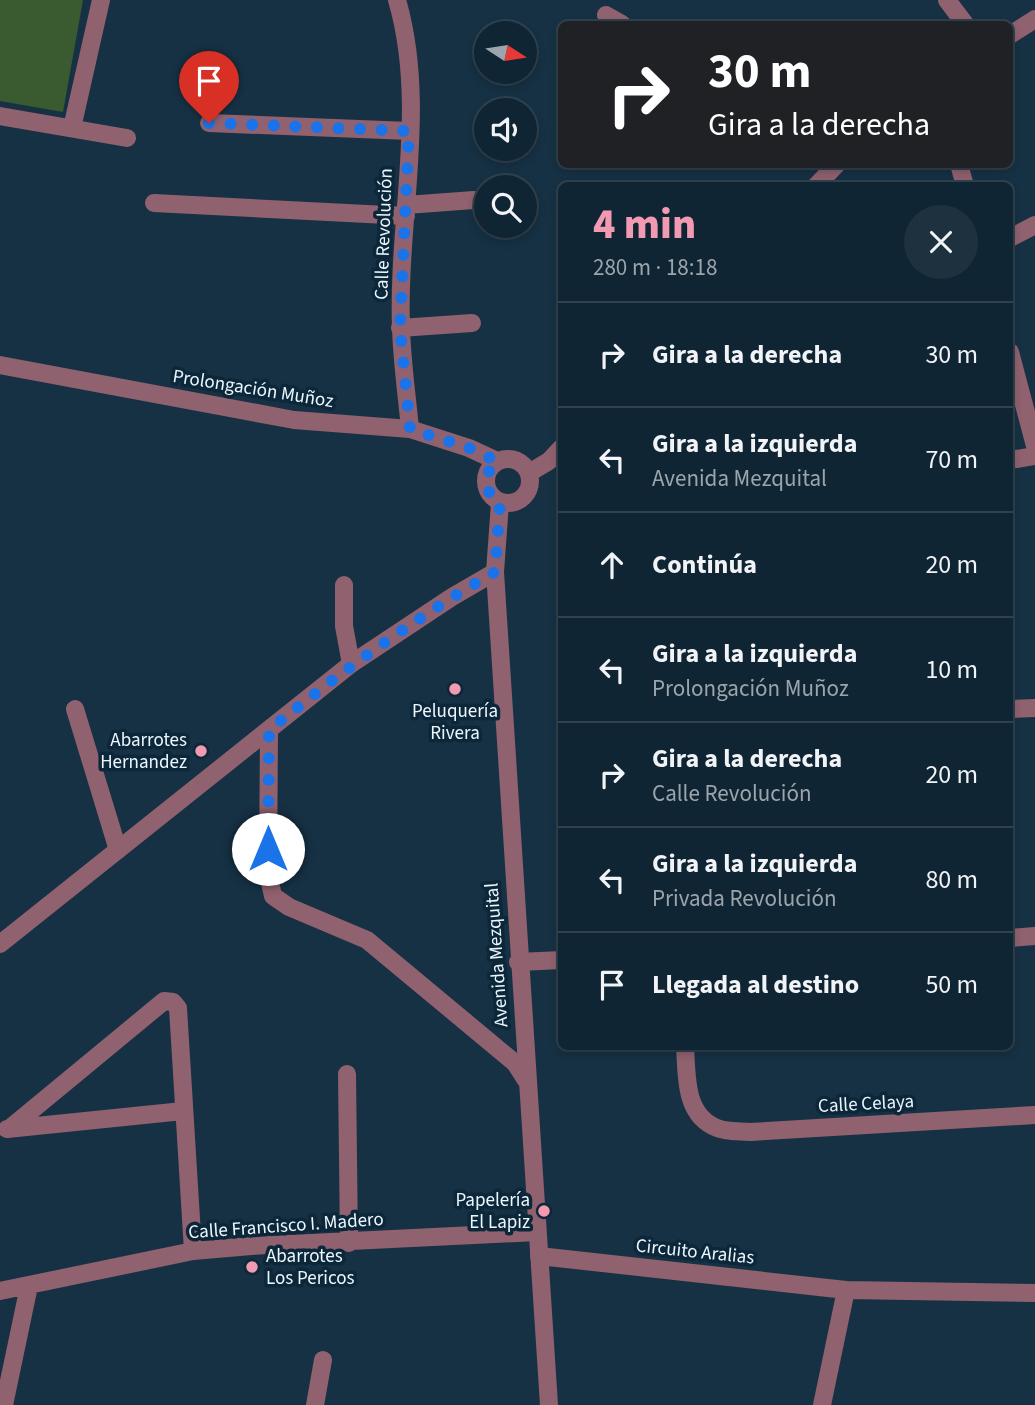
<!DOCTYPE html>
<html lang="es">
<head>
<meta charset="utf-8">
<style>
	:root { --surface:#102533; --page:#1e313f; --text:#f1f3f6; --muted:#9ca5ac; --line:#30424e; --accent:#f19ab2 }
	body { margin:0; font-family:"Source Sans 3",sans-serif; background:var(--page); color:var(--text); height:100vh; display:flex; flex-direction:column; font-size:26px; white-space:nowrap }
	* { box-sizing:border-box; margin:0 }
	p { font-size:23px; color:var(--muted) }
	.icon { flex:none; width:38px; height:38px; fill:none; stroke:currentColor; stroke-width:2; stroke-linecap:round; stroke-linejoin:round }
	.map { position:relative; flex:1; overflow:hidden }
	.drawer { position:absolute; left:558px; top:182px; width:455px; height:868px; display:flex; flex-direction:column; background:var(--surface); border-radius:10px; box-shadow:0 4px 10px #0003,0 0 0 2px var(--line) }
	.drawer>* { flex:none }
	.hud { position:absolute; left:558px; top:21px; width:455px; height:147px; border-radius:10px; box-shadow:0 4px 10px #0003,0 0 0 2px var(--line); background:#202124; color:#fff; overflow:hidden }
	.needle { width:46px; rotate:102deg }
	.tools { position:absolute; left:474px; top:21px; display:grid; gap:14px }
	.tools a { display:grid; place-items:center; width:63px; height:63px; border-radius:50%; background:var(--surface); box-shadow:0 4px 10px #0003,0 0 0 2px var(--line); font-size:35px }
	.pin { position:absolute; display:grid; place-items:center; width:60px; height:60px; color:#fff; margin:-72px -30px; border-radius:50% 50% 50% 0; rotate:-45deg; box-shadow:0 0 7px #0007 }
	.pin .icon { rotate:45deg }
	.me { position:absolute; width:77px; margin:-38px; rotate:0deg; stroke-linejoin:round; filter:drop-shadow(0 0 5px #0008) }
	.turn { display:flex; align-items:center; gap:24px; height:147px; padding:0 35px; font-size:32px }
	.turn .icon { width:91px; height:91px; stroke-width:2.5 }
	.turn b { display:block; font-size:49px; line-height:60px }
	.round { display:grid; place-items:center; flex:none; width:74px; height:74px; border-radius:37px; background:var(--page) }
	.headline { display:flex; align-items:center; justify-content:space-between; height:119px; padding:0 35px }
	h1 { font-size:42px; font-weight:800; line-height:52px; color:var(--accent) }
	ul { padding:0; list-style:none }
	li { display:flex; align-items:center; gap:21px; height:105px; padding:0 35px; border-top:2px solid var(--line) }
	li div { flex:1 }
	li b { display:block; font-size:26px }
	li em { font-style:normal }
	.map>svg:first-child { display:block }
	.green { fill:#3a5b30 }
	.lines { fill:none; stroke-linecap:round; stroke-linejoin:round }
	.minor { stroke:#90616f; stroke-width:18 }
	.tertiary { stroke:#90616f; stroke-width:18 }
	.route { stroke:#1a73e8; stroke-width:12; stroke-dasharray:0 21.6 }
	.poi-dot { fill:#f19ab2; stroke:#0b2739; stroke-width:2.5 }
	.labels { text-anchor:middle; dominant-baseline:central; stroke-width:7; stroke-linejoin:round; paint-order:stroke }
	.street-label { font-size:19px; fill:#ecf6fd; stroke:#0b2739 }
	.poi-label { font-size:19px; fill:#ecf6fd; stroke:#0b2739; text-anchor:end }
</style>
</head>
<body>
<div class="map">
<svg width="1035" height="1405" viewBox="0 0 1035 1405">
	<rect width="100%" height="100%" fill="#163144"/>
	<!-- green -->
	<path class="green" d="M0 0H83L63 112 0 101Z"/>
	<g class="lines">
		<!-- minor -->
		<path class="minor" d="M397 0C428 106 397 220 401 328 402 362 407 396 410 429
			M947 0 965 24
			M606 15 622 24
			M0 116 127 138
			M209 123 409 131
			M72 128 101 0
			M959 164 965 186
			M154 203 406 216
			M406 205 474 200
			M1010 238 1035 225
			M400 328 472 323
			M1010 352 1035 446
			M1010 460 1035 456
			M344 585V626L351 664
			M75 709 118 850
			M1010 709 1035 708
			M269 730 268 873 273 896 289 907 367 940 515 1063 526 1080
			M1010 938 1035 936
			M518 962 562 960
			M685 1046C687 1076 684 1115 717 1128 726 1132 739 1131 750 1132L1035 1115
			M347 1074 349 1243
			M7 1129 183 1111
			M9 1129 164 1001 173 1002 178 1008 193 1251
			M539 1256 846 1290 1035 1293
			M0 1291 193 1251 251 1246 537 1232
			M4 1405 29 1286
			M315 1405 323 1360
			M822 1405 846 1290"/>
		<!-- tertiary -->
		<path class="tertiary" d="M1010 35 1035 19
			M816 186 837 164
			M0 365 294 420 410 429 469 448 497 461
			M486 481a22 22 0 1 1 44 0a22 22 0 1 1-44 0Z
			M529 473 549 461 562 447
			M500 503 495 572 549 1405
			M0 944 351 664 452 597 495 572"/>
	</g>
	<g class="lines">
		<!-- route -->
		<path class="route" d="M209 123 409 131 400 328 410 429 469 448 497 461C482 475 483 492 500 503L495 572C415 618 341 672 269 730L268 849"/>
	</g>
	<!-- markers -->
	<g class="poi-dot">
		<circle cx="455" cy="689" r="7"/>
		<circle cx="201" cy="751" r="7"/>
		<circle cx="544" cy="1211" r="7"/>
		<circle cx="252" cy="1267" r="7"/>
	</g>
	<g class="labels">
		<!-- street labels -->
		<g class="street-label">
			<text transform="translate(384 234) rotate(-88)">Calle Revolución</text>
			<text transform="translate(253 389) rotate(9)">Prolongación Muñoz</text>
			<text transform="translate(497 955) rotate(-94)">Avenida Mezquital</text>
			<text transform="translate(866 1104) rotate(-3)">Calle Celaya</text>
			<text transform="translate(286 1226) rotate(-4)">Calle Francisco I. Madero</text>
			<text transform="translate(695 1252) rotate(6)">Circuito Aralias</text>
		</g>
		<!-- poi labels -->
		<g class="poi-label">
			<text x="455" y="711" text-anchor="middle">Peluquería<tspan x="455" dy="22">Rivera</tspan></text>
			<text x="187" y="740">Abarrotes<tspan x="187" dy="22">Hernandez</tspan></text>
			<text x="530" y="1200">Papelería<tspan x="530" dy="22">El Lapiz</tspan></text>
			<text x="266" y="1256" text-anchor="start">Abarrotes<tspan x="266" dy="22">Los Pericos</tspan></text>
		</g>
	</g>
</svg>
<div class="tools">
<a><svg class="needle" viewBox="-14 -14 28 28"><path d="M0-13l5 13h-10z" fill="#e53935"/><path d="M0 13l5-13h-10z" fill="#9ca5ac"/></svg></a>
<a><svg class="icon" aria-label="sound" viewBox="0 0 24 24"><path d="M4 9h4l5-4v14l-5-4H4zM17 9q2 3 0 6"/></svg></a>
<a><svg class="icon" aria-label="search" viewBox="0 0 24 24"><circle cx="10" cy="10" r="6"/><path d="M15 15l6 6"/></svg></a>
</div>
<div class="pin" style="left:209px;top:123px;background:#d93025"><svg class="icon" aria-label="arrive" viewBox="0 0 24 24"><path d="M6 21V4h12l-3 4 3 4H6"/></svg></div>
<svg class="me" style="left:268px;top:849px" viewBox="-20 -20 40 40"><circle r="19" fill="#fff"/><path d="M0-13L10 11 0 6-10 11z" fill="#1a73e8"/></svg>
<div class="hud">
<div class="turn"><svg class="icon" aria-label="right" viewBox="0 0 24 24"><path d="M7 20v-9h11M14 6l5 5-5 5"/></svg><div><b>30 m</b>Gira a la derecha</div></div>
</div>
<section class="drawer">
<div class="headline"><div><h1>4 min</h1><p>280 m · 18:18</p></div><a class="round"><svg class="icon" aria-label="close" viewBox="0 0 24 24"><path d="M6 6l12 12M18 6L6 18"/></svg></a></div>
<ul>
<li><svg class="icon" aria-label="right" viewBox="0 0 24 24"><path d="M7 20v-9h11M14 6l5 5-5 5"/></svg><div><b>Gira a la derecha</b></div><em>30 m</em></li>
<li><svg class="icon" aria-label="left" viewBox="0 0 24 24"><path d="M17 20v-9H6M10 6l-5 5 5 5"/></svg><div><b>Gira a la izquierda</b><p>Avenida Mezquital</p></div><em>70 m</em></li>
<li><svg class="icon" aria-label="ahead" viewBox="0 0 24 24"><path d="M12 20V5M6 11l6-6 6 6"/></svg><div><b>Continúa</b></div><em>20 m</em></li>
<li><svg class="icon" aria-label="left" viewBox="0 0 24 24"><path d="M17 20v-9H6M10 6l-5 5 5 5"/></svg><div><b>Gira a la izquierda</b><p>Prolongación Muñoz</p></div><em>10 m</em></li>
<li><svg class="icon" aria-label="right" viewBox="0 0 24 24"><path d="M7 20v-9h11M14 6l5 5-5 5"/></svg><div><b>Gira a la derecha</b><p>Calle Revolución</p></div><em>20 m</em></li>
<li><svg class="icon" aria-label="left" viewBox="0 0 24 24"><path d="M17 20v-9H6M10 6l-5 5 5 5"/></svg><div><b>Gira a la izquierda</b><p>Privada Revolución</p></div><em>80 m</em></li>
<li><svg class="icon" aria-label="arrive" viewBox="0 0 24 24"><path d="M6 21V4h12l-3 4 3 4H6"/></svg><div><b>Llegada al destino</b></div><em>50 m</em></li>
</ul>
</section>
</div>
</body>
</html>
